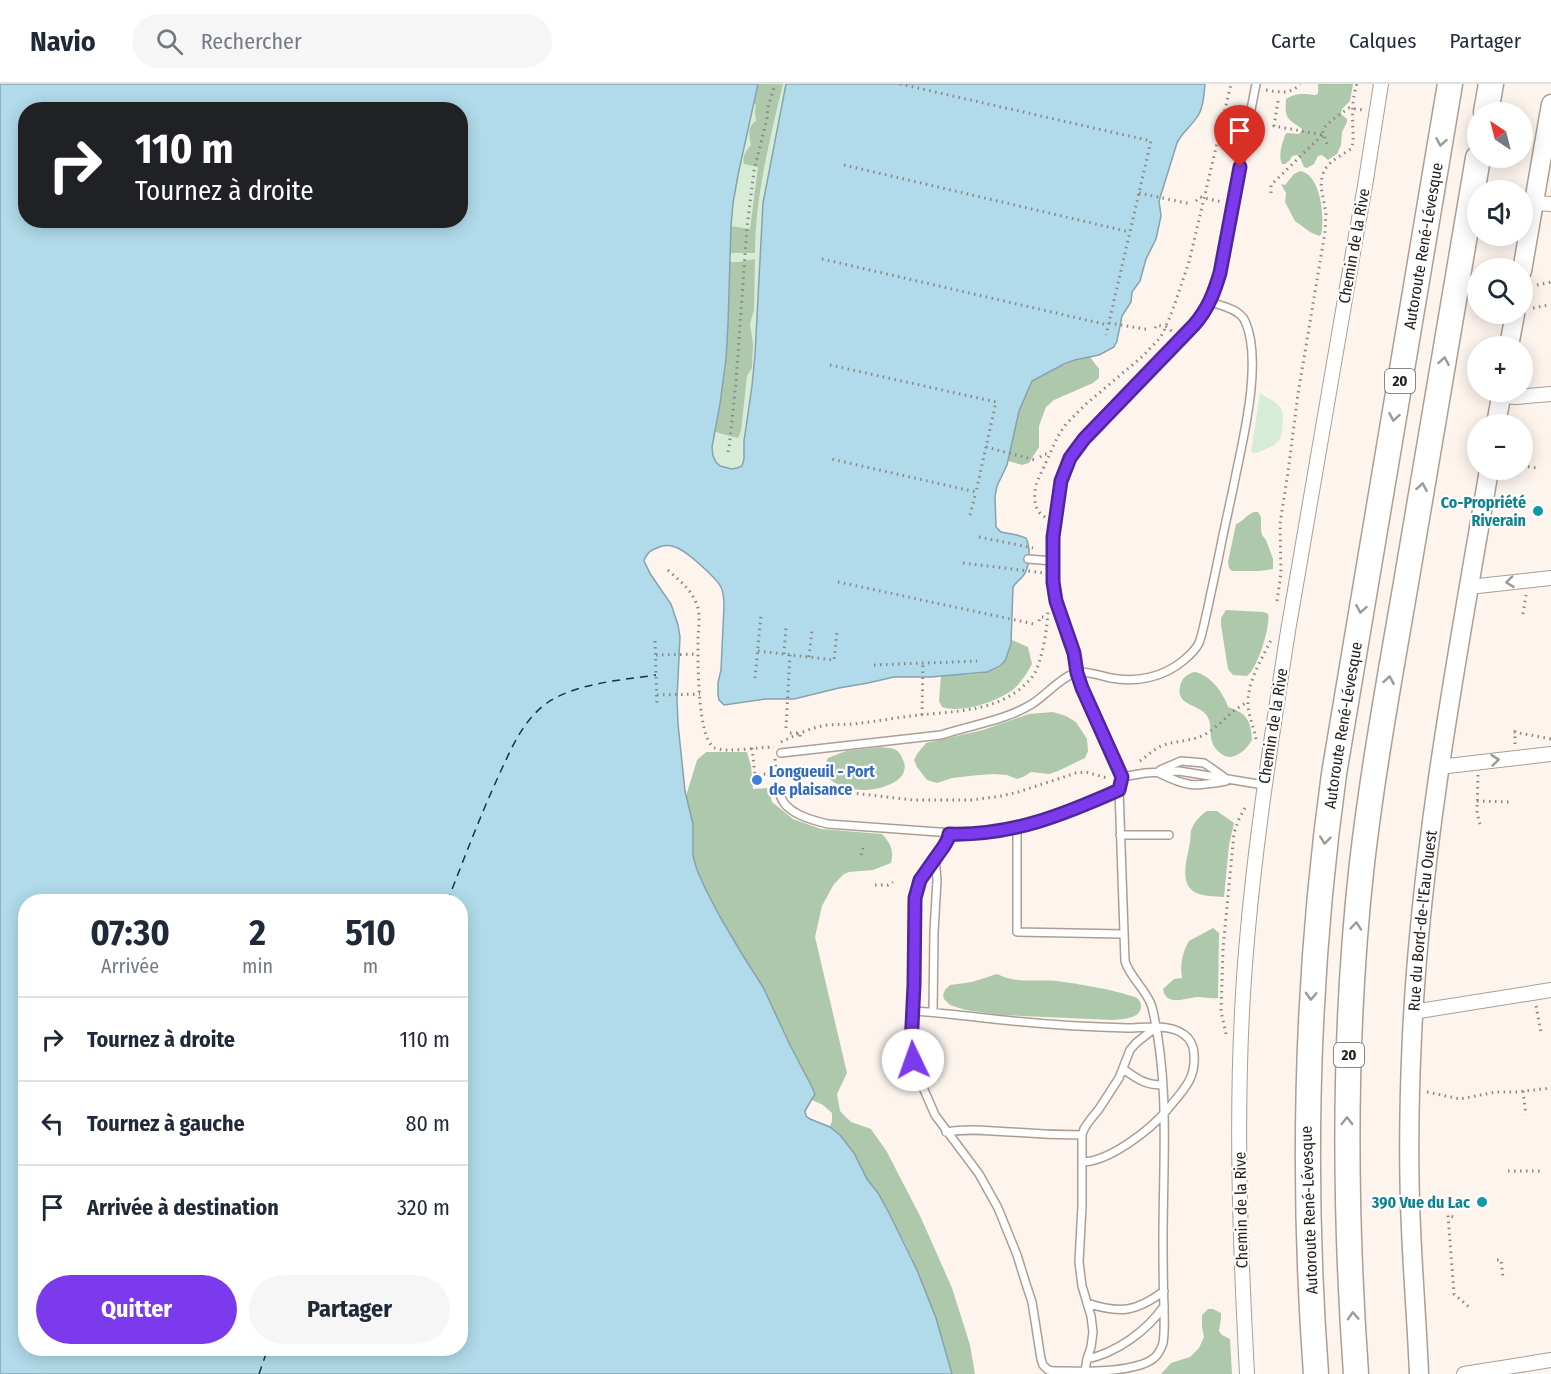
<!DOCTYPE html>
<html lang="fr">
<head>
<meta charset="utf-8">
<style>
	:root { --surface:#fff; --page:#f6f6f7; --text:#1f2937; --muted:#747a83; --line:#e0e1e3; --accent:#7c3aed }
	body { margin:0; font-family:"Fira Sans Condensed",sans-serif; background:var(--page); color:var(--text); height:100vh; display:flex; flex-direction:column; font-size:22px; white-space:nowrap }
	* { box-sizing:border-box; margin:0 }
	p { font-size:20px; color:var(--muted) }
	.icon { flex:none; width:33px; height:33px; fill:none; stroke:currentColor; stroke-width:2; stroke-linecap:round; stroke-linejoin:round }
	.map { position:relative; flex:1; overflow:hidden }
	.sheet { position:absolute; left:18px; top:810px; width:450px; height:462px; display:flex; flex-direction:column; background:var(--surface); border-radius:24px; box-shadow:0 3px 15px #0003 }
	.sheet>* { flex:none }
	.hud { position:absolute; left:18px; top:18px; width:450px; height:126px; border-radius:24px; box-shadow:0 3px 15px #0003; background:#202124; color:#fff; overflow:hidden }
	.needle { width:39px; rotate:325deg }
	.fabs { position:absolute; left:1467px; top:18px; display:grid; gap:12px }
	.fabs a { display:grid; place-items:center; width:66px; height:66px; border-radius:50%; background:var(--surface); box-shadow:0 3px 15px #0003; font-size:30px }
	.pin { position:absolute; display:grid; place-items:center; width:51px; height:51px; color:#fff; margin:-62px -26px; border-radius:50% 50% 50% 0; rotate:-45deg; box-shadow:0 0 6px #0007 }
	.pin .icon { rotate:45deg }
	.me { position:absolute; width:66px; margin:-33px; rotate:357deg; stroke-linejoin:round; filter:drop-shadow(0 0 4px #0008) }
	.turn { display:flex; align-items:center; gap:21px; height:126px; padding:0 18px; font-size:27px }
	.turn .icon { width:78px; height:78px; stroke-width:2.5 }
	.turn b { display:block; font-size:42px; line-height:51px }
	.eta { display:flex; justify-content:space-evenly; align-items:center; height:102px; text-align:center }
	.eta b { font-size:36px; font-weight:700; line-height:42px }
	.action { display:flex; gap:12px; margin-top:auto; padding:12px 18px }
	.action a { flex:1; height:69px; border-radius:36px; background:var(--accent); color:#fff; font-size:24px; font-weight:700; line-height:69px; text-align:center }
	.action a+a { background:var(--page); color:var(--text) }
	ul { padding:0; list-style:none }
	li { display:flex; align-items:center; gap:18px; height:84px; padding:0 18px; border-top:2px solid var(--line) }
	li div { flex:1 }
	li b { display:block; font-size:22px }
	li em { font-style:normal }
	header { display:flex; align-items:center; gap:36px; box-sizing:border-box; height:84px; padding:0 30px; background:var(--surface); border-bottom:2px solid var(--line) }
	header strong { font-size:28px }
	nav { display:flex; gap:33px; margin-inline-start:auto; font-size:21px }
	.search { width:420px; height:54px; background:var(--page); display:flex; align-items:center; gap:15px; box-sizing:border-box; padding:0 21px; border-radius:33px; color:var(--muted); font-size:22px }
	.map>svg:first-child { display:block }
	.green { fill:#d7ecd6 }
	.forest { fill:#aec8ac }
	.water { fill:#b1dbea; stroke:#86a2ac; stroke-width:1.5; fill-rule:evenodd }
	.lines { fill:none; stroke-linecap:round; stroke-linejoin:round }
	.ferry { stroke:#123743; stroke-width:1.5; stroke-dasharray:8 6; stroke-linecap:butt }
	.lane-casing { stroke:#ac9e94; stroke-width:10 }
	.street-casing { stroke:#ac9e94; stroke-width:16 }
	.secondary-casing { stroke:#ac9e94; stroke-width:21 }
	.highway-casing { stroke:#ac9e94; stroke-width:27 }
	.path { stroke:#8c8580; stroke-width:3; stroke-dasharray:1.5 4.5; stroke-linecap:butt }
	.lane { stroke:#fff; stroke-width:7 }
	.street { stroke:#fff; stroke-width:14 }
	.secondary { stroke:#fff; stroke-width:18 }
	.highway { stroke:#fff; stroke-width:24 }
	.oneway { stroke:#9c9a98 }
	.route-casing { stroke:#51269a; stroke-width:15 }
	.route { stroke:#7c3aed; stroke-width:10 }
	.culture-dot { fill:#0f9aa8; stroke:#fff; stroke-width:2 }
	.shop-dot { fill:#3f7fe0; stroke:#fff; stroke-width:2 }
	.labels { text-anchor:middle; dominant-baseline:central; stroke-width:4.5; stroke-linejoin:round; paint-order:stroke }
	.shield { fill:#fff; stroke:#65625f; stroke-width:1.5 }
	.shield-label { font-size:15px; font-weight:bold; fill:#231e1a }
	.street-label { font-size:16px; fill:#231e1a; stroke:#fff }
	.culture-label { font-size:16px; font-weight:bold; fill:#0d838f; stroke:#fff; text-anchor:end }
	.shop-label { font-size:16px; font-weight:bold; fill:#366cbe; stroke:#fff; text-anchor:start }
</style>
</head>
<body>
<header>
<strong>Navio</strong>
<div class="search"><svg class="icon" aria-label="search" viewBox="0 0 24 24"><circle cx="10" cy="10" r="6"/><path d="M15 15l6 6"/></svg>Rechercher</div>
<nav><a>Carte</a><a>Calques</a><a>Partager</a></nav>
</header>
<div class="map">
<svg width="1551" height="1290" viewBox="0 0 1551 1290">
	<rect width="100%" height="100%" fill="#fdf4ee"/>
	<!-- green -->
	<path class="green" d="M758 0H786L763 119 755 271 752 302 744 357V375L742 381 737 384 732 385 720 382 716 378 713 372 712 363 720 320 728 240 731 142 733 119 738 91Z
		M1260 309C1266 314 1274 316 1279 322 1283 327 1283 330 1283 336 1282 360 1278 360 1257 369L1251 368Z"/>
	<!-- forest -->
	<path class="forest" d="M758 0H783C770 54 755 114 755 169H730L731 142 750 145 758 83 744 80C742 72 746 67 751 61 749 51 747 43 756 37L755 27 756 21 754 19Z
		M1318 0H1353L1350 17 1342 25 1341 30 1347 35V38L1342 48 1341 61 1337 70 1328 76 1322 71 1318 72 1314 80 1307 84 1304 83 1300 74 1297 71 1292 72 1290 76 1285 80H1282C1278 71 1282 60 1285 51L1287 49 1299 50 1302 46 1301 44C1286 34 1285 34 1286 15 1297 8 1304 10 1316 11L1318 9Z
		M1300 87C1321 90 1325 134 1321 151L1319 152 1310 148 1295 137 1285 118 1286 109 1281 100 1285 101 1294 90Z
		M755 175 754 226 750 240 753 260 752 284 747 292 741 347 738 354 722 350 714 347C727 291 729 235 730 178H739Z
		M1090 273 1099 285V294L1093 299 1054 316 1046 323 1039 342V363L1029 379 1022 381 1008 377 1019 327 1032 297C1052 287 1068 277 1090 273Z
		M1254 428H1258L1261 433V446L1262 451 1266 456 1273 475V485L1259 487H1232L1229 484 1228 478 1236 440C1244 437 1246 431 1254 428Z
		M1226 526 1264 528 1268 530C1271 542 1257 585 1247 592L1233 591 1228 585 1221 541V534Z
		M1012 556 1028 563 1032 580C1027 589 1022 597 1015 604 999 617 962 630 942 623L939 617 941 591C957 591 989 592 1001 582 1007 576 1011 563 1012 556Z
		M1194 588C1206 589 1219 603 1224 614 1226 617 1227 620 1228 623 1247 629 1251 637 1252 656 1247 664 1240 672 1230 673 1225 673 1221 670 1218 667 1206 656 1214 642 1207 632 1199 619 1173 623 1181 599 1183 593 1188 590 1194 588Z
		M1053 628 1066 632 1076 638 1087 655 1088 667 1085 674 1058 687 1049 690 1031 688 1023 693 1017 695 1007 691 994 690 979 691 952 694 937 699 927 696 917 683 914 676 917 670 926 659 983 646 1029 630Z
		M880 663C885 664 890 663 894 665 899 667 901 671 903 676 913 698 877 707 861 706 848 705 837 702 827 693L825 680 828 674 846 667Z
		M706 668H747L751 682 753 705 769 704 772 718 793 735 821 745 882 750C891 760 894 766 891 779L873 786 849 788 844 790 834 800 822 822 815 853 847 989 837 1010 840 1027 851 1038 871 1045 887 1068 921 1134 952 1204 970 1261 975 1290H952L946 1267 926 1209 917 1186 905 1160 878 1109 867 1095 854 1069 840 1051 830 1043 832 1037V1029L823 1021 812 1016 815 1010 812 1003 790 961 763 903 742 870 720 833 705 804 697 786 693 772V740L686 712 697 676Z
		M1207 727H1217L1234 739 1229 761 1224 813C1214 812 1202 813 1193 807 1179 797 1188 772 1190 758 1191 753 1190 748 1192 744 1195 737 1201 731 1207 727Z
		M1213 844 1219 849 1218 914C1210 915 1205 913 1197 913 1185 914 1166 923 1163 905L1174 895 1182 894C1180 881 1182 869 1189 857Z
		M997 890C1016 900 1036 895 1057 897 1080 900 1103 904 1125 910 1130 912 1135 912 1138 915 1141 918 1141 920 1141 924 1139 935 1122 935 1113 936L1000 931 966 926 956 923 950 921 944 915 943 911 945 906 950 901 972 898Z
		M1208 1225H1213L1221 1229V1234L1219 1247 1222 1251 1230 1255 1232 1290H1161L1171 1279 1190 1273 1199 1264 1204 1253 1202 1243V1231Z"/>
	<!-- water -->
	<path class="water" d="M0 0H758L738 91 733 119 731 142 728 240 726 275 720 320 712 363 713 372 716 378 720 382 732 385 737 384 742 382 744 375V357L752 302 755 271 763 119 786 0H1205C1204 10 1204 21 1199 30 1193 41 1182 48 1177 59L1159 117 1161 132 1156 155 1146 175 1140 197 1132 208 1131 218 1122 232 1117 257 1114 263 1099 271 1075 276 1064 280 1032 297 1019 327 1007 381 997 402 995 412 996 443 1001 448 1017 451 1026 454C1031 464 1030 483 1023 492 1019 497 1016 498 1013 503L1011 560 1005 577 1000 582 994 585 987 588 931 593H894L868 599 839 604 794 615H765L724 621 719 616 718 611V599L721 586 724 522C724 515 724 510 721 503 716 494 686 466 675 463 669 461 663 461 657 464 650 466 646 470 644 477L651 491 671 520 678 541 680 553 677 615 678 640 685 707 693 740V772L697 786 705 804 720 833 742 870 763 903 790 961 812 1003 815 1010 805 1027 806 1032 810 1035 830 1043 840 1051 854 1069 867 1095 878 1109 889 1129 917 1186 936 1234 952 1290H0ZM26 26H460V136H26ZM26 818H460V1264H26Z"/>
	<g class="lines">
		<!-- ferry -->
		<path class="ferry" d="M447 818C464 775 480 732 499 691 511 665 523 636 547 619 576 599 622 596 656 591
			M259 1290 268 1264"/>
		<defs>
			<path id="lane" d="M1028 475 1053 477
				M781 669 941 651C971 641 1004 637 1032 620 1045 612 1065 589 1080 588 1091 588 1101 592 1111 594 1137 599 1164 593 1184 576 1190 571 1196 565 1199 559 1203 548 1205 535 1208 523 1212 503 1217 482 1221 461 1226 436 1232 411 1237 385 1245 347 1262 274 1245 237 1239 225 1222 222 1210 218
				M1160 686 1181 677 1204 679 1224 693
				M1159 689C1187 703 1194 703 1226 697
				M1122 693 1145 689 1179 687 1264 701
				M780 710C784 729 811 736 828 740L966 750C1021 748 1069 727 1119 706
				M1017 744V848L1123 850
				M949 750 944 762 920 796 915 814 914 901 911 962 913 976 918 992 935 1031 979 1090 998 1124 1017 1171 1026 1200 1032 1218 1041 1275 1043 1281 1048 1286 1053 1287C1080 1287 1134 1290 1154 1274 1159 1270 1161 1265 1163 1259 1165 1247 1164 1234 1164 1222 1163 1200 1163 1177 1163 1154 1163 1078 1170 998 1152 923 1147 906 1130 894 1125 877L1119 706 1122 693 1082 604 1077 589 1074 569 1071 556 1054 507 1053 453 1061 397 1070 374 1084 355 1197 239C1209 223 1215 208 1219 189L1256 0
				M1120 751H1169
				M913 927C934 928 955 931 976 933 1026 939 1077 943 1127 944 1146 944 1173 938 1188 954 1192 959 1194 964 1194 971 1196 996 1182 1007 1167 1026 1150 1046 1110 1077 1083 1078
				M933 928 934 848 937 796 935 774
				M1123 985C1138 995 1144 1001 1163 1001
				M946 1048C968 1044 990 1047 1012 1048 1035 1050 1059 1051 1082 1051
				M1087 1219C1120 1230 1136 1228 1164 1207
				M1087 1275C1116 1269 1147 1247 1164 1222
				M1085 1287 1087 1275 1091 1263 1093 1248 1091 1232 1082 1202 1079 1178 1082 1122V1051L1084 1045 1090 1036 1099 1025 1119 994 1130 966 1136 959 1155 944"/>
			<path id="street" d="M1534 119 1551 120
				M1501 312 1516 313 1551 310
				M1469 503 1551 494
				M1439 683 1551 670
				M1413 928 1551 906
				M1247 1290C1240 1158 1235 1026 1244 894 1252 778 1270 663 1288 547 1310 417 1333 287 1355 157L1365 102 1381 0
				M1464 1290 1551 1276"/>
			<g id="secondary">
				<path d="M1522 187 1551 20"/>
				<path d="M1509 262 1515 230"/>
				<path d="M1496 340 1502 308"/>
				<path id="s1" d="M1419 1290C1417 1241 1413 1193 1411 1144 1408 1080 1409 1016 1412 952 1421 761 1457 574 1489 386"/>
			</g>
			<g id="highway">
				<path d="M1486 28 1491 0"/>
				<path id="s2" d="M1316 1290C1301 1087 1306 892 1334 690L1450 0"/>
				<path d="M1356 1290C1344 1120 1343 949 1362 779 1373 685 1390 592 1406 499 1430 357 1454 215 1478 74"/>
			</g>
		</defs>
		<!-- lane casing -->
		<use href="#lane" class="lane-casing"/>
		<!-- street casing -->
		<use href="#street" class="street-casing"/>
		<!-- secondary casing -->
		<use href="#secondary" class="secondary-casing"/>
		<!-- highway casing -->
		<use href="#highway" class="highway-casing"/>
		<!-- path -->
		<path class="path" d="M900 0 1151 57 1106 251
			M1266 6C1279 8 1290 11 1300 0
			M1278 17 1274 42 1323 51
			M1327 60 1323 48 1325 43 1332 36 1349 24 1363 26
			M844 81 1130 148
			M1139 109 1191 120
			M1271 109V101L1316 57 1323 51
			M1196 117 1200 113 1222 118
			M822 175 1108 241
			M1537 201 1551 198
			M1533 224 1549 221
			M1109 239 1150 246
			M1155 244 1157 241 1166 243 1173 248
			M830 281 996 318 976 408 831 375
			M986 363 1035 376
			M728 368 729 364 736 298 747 143 754 87 767 34 768 23 775 0
			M1040 373 1044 370H1049
			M1522 382 1538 384
			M970 431 976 408
			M1045 433C1033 427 1033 410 1037 398L1058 352 1066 340 1086 320 1143 272 1159 255 1163 249 1172 228 1189 178 1231 0
			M979 453 1033 464
			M963 479 1045 489
			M668 486C680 497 691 505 697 521 701 532 698 545 698 557 698 576 697 656 715 664 727 669 760 663 774 663
			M838 498 1034 540
			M1277 517 1281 489 1280 440 1288 388 1298 310 1325 148 1326 129 1321 103 1322 92 1325 85 1332 77 1351 65C1354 58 1353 53 1353 46 1352 31 1352 13 1357 0
			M1523 530 1526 511
			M1039 537 1040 533H1048
			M655 557 657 623
			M758 567 834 576 837 548
			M784 570 786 543
			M656 571 698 570
			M809 573 812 546
			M874 581 977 577
			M755 594 761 531
			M657 611 700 610
			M922 631 923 579
			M786 644 790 571
			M1514 648 1551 655
			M790 649H800V656
			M1256 655C1254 644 1249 633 1248 622 1247 597 1262 575 1272 554
			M781 658C796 651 811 643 828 641 839 640 850 641 860 639 880 637 900 633 919 631 960 627 1005 627 1033 592 1042 579 1048 541 1048 525
			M1515 660V642
			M752 664 755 691 776 689
			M775 675 777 700H775
			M1140 677C1148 671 1155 664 1164 661 1176 657 1190 657 1202 652 1220 643 1229 627 1248 618
			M1478 691 1477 729 1480 740
			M791 710 844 708 913 716H972L1001 712 1018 708 1076 689 1086 688 1107 694
			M1477 717 1509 718
			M861 771 863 764
			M875 801H888L893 798
			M1536 922 1541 948
			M1226 950 1221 927 1223 865 1234 749 1239 735 1247 720
			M1523 1007 1526 1031
			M1427 1008 1460 1015 1496 1008H1517L1551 1004
			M1508 1087H1543
			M1453 1133 1448 1131 1454 1210 1469 1223
			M1497 1176H1501L1503 1194"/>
		<!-- lane -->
		<use href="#lane" class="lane"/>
		<!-- street -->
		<use href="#street" class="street"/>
		<!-- secondary -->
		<use href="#secondary" class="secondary"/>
		<!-- highway -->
		<use href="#highway" class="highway"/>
	</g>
	<!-- one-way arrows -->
	<defs><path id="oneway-chevron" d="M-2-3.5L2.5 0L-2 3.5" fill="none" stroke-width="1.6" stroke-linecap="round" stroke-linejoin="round" transform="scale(1.5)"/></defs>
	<g class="oneway">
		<use href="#oneway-chevron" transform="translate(1441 58) rotate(100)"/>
		<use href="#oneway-chevron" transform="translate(1444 277) rotate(-80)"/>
		<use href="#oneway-chevron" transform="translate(1394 333) rotate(100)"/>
		<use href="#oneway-chevron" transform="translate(1422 403) rotate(-80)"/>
		<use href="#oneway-chevron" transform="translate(1510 498) rotate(173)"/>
		<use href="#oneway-chevron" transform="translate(1361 525) rotate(100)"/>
		<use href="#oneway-chevron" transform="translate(1389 596) rotate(-80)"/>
		<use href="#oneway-chevron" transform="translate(1495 676) rotate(-6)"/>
		<use href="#oneway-chevron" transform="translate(1325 756) rotate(96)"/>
		<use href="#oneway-chevron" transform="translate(1356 842) rotate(-85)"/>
		<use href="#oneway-chevron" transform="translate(1311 912) rotate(93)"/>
		<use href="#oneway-chevron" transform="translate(1347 1037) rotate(-90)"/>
		<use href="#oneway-chevron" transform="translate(1353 1232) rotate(-94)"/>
	</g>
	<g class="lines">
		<defs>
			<path id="route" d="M913 976 911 962 914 901 915 814 920 796 944 762 948 755 949 750C1011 752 1063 731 1119 706L1122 693 1082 604 1077 589 1074 569 1056 517 1053 498V453L1061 397 1070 374 1084 355 1194 241C1208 225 1214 209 1220 189L1240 83"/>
		</defs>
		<!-- route casing -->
		<use href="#route" class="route-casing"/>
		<!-- route -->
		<use href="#route" class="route"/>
	</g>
	<!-- markers -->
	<g class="culture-dot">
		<circle cx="1538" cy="427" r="6"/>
		<circle cx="1482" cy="1118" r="6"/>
	</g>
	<circle class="shop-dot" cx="757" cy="696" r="6"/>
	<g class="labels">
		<!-- shield labels -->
		<g class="shield">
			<rect x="1385" y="285" width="30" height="24" rx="4.5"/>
			<rect x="1334" y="959" width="30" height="24" rx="4.5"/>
		</g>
		<g class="shield-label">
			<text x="1400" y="297">20</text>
			<text x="1349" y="971">20</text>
		</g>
		<!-- street labels -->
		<g class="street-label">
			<text transform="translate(1354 162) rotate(-80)">Chemin de la Rive</text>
			<text stroke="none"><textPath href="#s2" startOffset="1137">Autoroute René-Lévesque</textPath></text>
			<text transform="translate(1273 642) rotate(-81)">Chemin de la Rive</text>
			<text stroke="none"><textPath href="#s2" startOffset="651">Autoroute René-Lévesque</textPath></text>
			<text stroke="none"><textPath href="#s1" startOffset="454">Rue du Bord-de-l'Eau Ouest</textPath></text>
			<text transform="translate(1241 1126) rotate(-91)">Chemin de la Rive</text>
			<text transform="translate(1309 1126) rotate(-92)">Autoroute René-Lévesque</text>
		</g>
		<!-- culture labels -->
		<g class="culture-label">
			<text x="1526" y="418">Co-Propriété<tspan x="1526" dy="18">Riverain</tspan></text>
			<text x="1470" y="1118">390 Vue du Lac</text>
		</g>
		<!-- shop labels -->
		<g class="shop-label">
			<text x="769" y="687">Longueuil - Port<tspan x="769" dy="18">de plaisance</tspan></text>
		</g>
	</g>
</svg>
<div class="fabs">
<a><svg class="needle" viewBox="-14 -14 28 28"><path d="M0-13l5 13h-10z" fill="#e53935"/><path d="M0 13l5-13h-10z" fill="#747a83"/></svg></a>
<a><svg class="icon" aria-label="sound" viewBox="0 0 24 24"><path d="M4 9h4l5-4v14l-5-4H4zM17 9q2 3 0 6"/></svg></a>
<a><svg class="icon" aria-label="search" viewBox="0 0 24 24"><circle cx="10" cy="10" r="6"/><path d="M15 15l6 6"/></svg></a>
<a>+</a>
<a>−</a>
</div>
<div class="pin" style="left:1240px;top:83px;background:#d93025"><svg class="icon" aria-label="arrive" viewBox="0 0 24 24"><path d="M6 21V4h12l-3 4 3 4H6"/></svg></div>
<svg class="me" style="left:913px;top:976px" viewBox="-20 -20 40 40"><circle r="19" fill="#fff"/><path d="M0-13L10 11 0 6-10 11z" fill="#7c3aed"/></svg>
<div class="hud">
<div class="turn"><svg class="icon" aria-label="right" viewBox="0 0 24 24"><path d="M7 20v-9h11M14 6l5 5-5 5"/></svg><div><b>110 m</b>Tournez à droite</div></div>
</div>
<section class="sheet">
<div class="eta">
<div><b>07:30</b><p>Arrivée</p></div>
<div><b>2</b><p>min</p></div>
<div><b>510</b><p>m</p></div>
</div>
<ul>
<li><svg class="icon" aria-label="right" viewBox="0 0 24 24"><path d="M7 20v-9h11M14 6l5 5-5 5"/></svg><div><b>Tournez à droite</b></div><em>110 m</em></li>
<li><svg class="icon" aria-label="left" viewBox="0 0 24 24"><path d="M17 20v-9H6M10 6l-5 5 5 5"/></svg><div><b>Tournez à gauche</b></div><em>80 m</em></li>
<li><svg class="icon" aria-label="arrive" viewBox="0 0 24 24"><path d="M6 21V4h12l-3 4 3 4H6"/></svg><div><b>Arrivée à destination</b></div><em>320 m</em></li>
</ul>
<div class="action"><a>Quitter</a><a>Partager</a></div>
</section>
</div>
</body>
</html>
